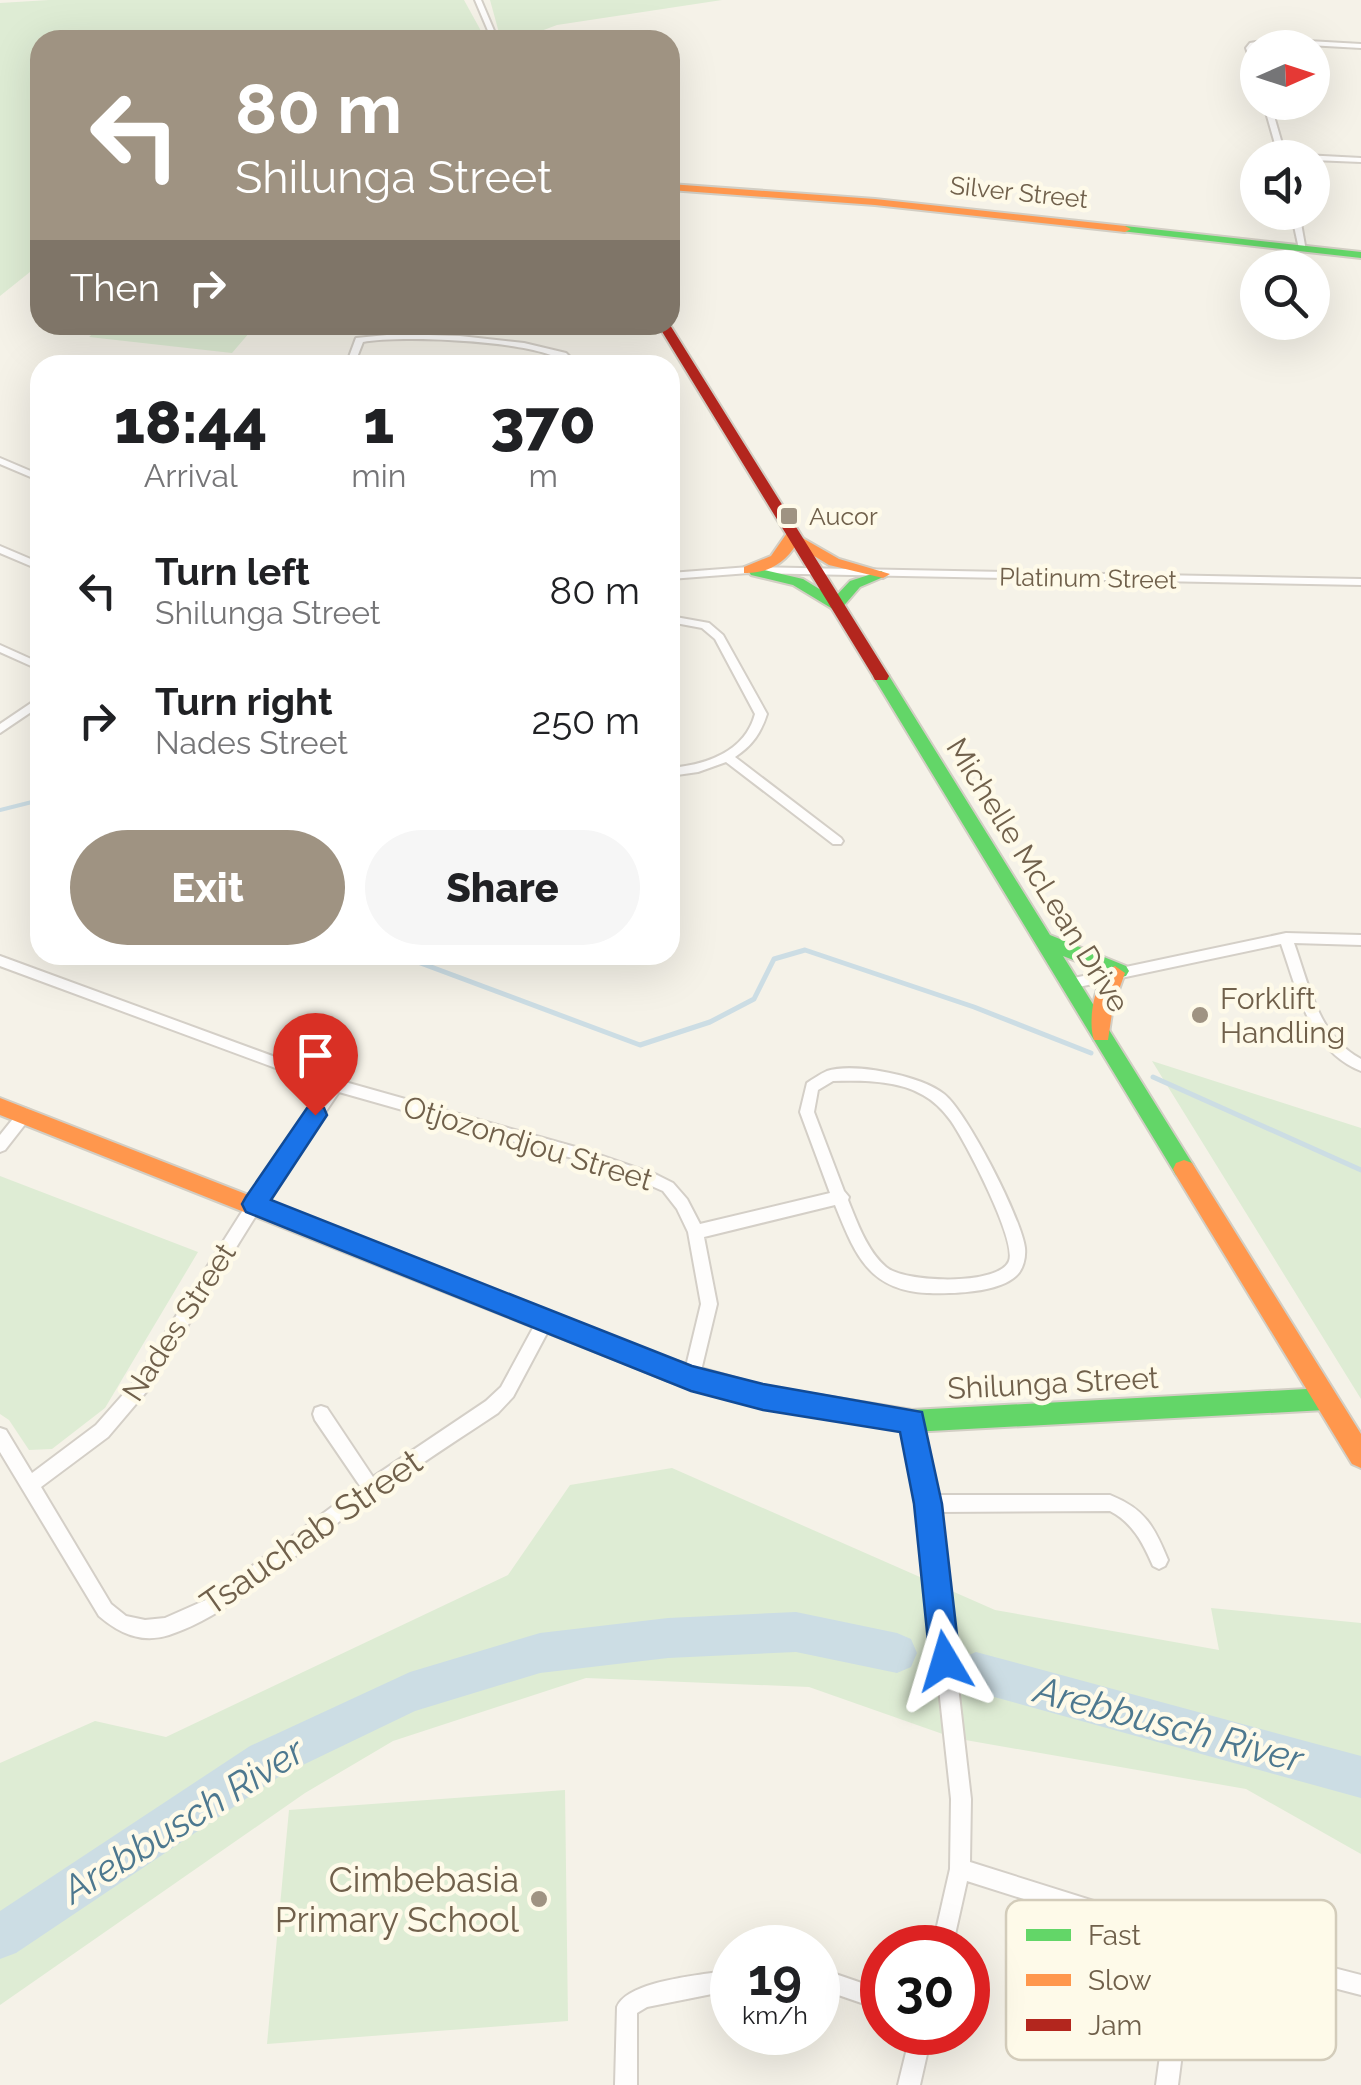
<!DOCTYPE html>
<html lang="en">
<head>
<meta charset="utf-8">
<style>
	:root { --surface:#fff; --page:#f6f6f6; --text:#202124; --muted:#757577; --accent:#9f9382 }
	body { margin:0; font-family:Raleway,sans-serif; background:var(--page); color:var(--text); height:100vh; display:flex; flex-direction:column; font-size:38px; white-space:nowrap }
	* { box-sizing:border-box; margin:0 }
	p { font-size:32px; color:var(--muted) }
	.icon { flex:none; width:55px; height:55px; fill:none; stroke:currentColor; stroke-width:2; stroke-linecap:round; stroke-linejoin:round }
	.map { position:relative; flex:1; overflow:hidden }
	.panel { position:absolute; left:30px; top:355px; width:650px; height:610px; display:flex; flex-direction:column; background:var(--surface); border-radius:30px; box-shadow:0 10px 40px #0002 }
	.panel>* { flex:none }
	.guide { position:absolute; left:30px; top:30px; width:650px; height:305px; border-radius:30px; box-shadow:0 10px 40px #0002; background:#9f9382; color:#fff; overflow:hidden }
	.needle { width:65px; rotate:87deg }
	.fabs { position:absolute; left:1240px; top:30px; display:grid; gap:20px }
	.fabs a { display:grid; place-items:center; width:90px; height:90px; border-radius:50%; background:var(--surface); box-shadow:0 10px 40px #0002; font-size:50px }
	.speed { position:absolute; left:710px; top:1925px; display:flex; gap:20px; font-size:50px; font-weight:700; text-align:center }
	.speed>* { display:grid; place-content:center; width:130px; height:130px; border-radius:50%; background:var(--surface); box-shadow:0 10px 40px #0002; line-height:1 }
	.speed small { font-size:25px; font-weight:400 }
	.speed .limit { border:15px solid #d22; background:#fff; color:#111 }
	.pin { position:absolute; display:grid; place-items:center; width:85px; height:85px; color:#fff; margin:-102px -42px; border-radius:50% 50% 50% 0; rotate:-45deg; box-shadow:0 0 10px #0007 }
	.pin .icon { rotate:45deg }
	.me { position:absolute; width:110px; margin:-55px; rotate:353deg; stroke-linejoin:round; filter:drop-shadow(0 0 8px #0008) }
	.turn { display:flex; align-items:center; gap:35px; height:210px; padding:0 40px; font-size:45px }
	.turn .icon { width:130px; height:130px; stroke-width:2.5 }
	.turn b { display:block; font-size:70px; line-height:85px }
	.then { display:flex; align-items:center; height:95px; padding:0 40px; background:#0003; gap:20px; font-size:38px }
	.eta { display:flex; justify-content:space-evenly; align-items:center; height:170px; text-align:center }
	.eta b { font-size:60px; font-weight:800; line-height:70px }
	.action { display:flex; gap:20px; margin-top:auto; padding:20px 40px }
	.action a { flex:1; height:115px; border-radius:60px; background:var(--accent); color:#fff; font-size:40px; font-weight:800; line-height:115px; text-align:center }
	.action a+a { background:var(--page); color:var(--text) }
	ul { padding:0; list-style:none }
	li { display:flex; align-items:center; gap:30px; height:130px; padding:0 40px }
	li div { flex:1 }
	li b { display:block; font-size:38px }
	li em { font-style:normal }
	.map>svg:first-child { display:block }
	.green { fill:#deecd4 }
	.lines { fill:none; stroke-linecap:round; stroke-linejoin:round }
	.stream-far1 { stroke:#ccdde4; stroke-width:4 }
	.stream { stroke:#ccdde4; stroke-width:5 }
	.river { fill:#ccdde4; fill-rule:evenodd }
	.street-casing { stroke:#d4cfc7; stroke-width:4 }
	.fast-casing { stroke:#d2cec4; stroke-width:4 }
	.slow-casing { stroke:#d2cec4; stroke-width:4 }
	.jam-casing { stroke:#d2cec4; stroke-width:4 }
	.street { fill:#fefdfc; fill-rule:evenodd }
	.fast { fill:#63d668; fill-rule:evenodd }
	.slow { fill:#ff974d; fill-rule:evenodd }
	.jam { fill:#b3261e; fill-rule:evenodd }
	.route { fill:#1a73e8; stroke:#114b97; stroke-width:2.5 }
	.poi-dot { fill:#9f9382; stroke:#fefae9; stroke-width:4 }
	.labels { text-anchor:middle; dominant-baseline:central; stroke-width:9; stroke-linejoin:round; paint-order:stroke }
	.far-street-label { font-size:25px; fill:#70604b; stroke:#fefae9 }
	.far-poi-label { font-size:25px; fill:#70604b; stroke:#fefae9; text-anchor:start }
	.street-label { font-size:30px; fill:#70604b; stroke:#fefae9 }
	.poi-label { font-size:30px; fill:#70604b; stroke:#fefae9; text-anchor:start }
	.near-street-label { font-size:35px; fill:#70604b; stroke:#fefae9 }
	.near-poi-label { font-size:35px; fill:#70604b; stroke:#fefae9; text-anchor:end }
	.near-water-label { font-size:38px; font-style:italic; fill:#4d788f; stroke:#fefae9 }
	.key { fill:#fefae9; stroke:#d3ccba; stroke-width:2.5 }
	.key-label { font-size:28px; fill:#70604b }
</style>
</head>
<body>
<div class="map">
<svg width="1361" height="2085" viewBox="0 0 1361 2085">
	<rect width="100%" height="100%" fill="#f5f2e8"/>
	<!-- green -->
	<path class="green" d="M49 0H464L486 40H40V269L35 268 0 296V3Z
		M490 0H722L557 25 517 40H501Z
		M102 325H256L232 353 89 337Z
		M1152 1061 1361 1128V1399Z
		M0 1176 198 1252 105 1408 52 1449 29 1450 9 1420 0 1414Z
		M672 1468 995 1610 1219 1650 1211 1608 1361 1623V1854L1246 1789 954 1738 809 1687 586 1678 393 1741 305 1793 0 2005V1763L95 1721 166 1737 508 1575 570 1485Z
		M565 1790 568 2021 267 2044 289 1810Z"/>
	<g class="lines">
		<!-- stream-far1 -->
		<path class="stream-far1" d="M0 810 40 800"/>
		<!-- stream -->
		<path class="stream" d="M399 955 640 1045 710 1022 754 999 774 959 805 950 974 1007 1091 1053
			M1153 1077 1361 1170"/>
		<!-- river -->
		<path class="river" d="M796 1612 897 1633 911 1639 917 1653 911 1667 897 1673 796 1652 668 1658 540 1673 415 1711 280 1776 16 1953 0 1959V1911L250 1746 410 1672 540 1633 668 1618Z
			M976 1652 1361 1756V1798L976 1692 962 1686 956 1672 962 1658Z"/>
		<defs>
			<path id="street" d="M475 0H481L498 40H492Z
				M1273 39 1361 44V48L1273 43 1254 46 1252 48 1258 64V77L1256 76 1246 48 1250 43Z
				M1263 102H1270L1285 154 1361 158V162L1312 160V158H1279Z
				M1291 212H1299L1306 251 1299 249Z
				M397 334 460 336 524 343 566 353 578 365H569C546 340 399 335 363 342L354 365H346L356 338Z
				M0 458 40 475V481L0 464Z
				M0 546 40 563V570L0 553Z
				M749 567 1361 579V585L749 573 670 579V573Z
				M670 616 709 623 723 635 767 714C761 733 752 746 735 757L841 838 843 841 841 844H833L726 762 698 772 670 776V768C706 765 745 752 755 714L715 639 702 628 670 622Z
				M0 645 40 663V670L0 652Z
				M40 697V706L0 733V724Z
				M1286 933 1361 935V945L1294 943C1309 985 1318 1036 1361 1059V1071C1309 1050 1298 992 1281 944L1069 989 1062 984 1069 979Z
				M0 956 338 1080 579 1148 657 1175 673 1183 687 1199 700 1224 830 1193 800 1112 807 1083C813 1079 820 1074 827 1071 854 1062 922 1076 944 1094 967 1112 1022 1220 1025 1248 1026 1258 1023 1270 1016 1276 998 1293 950 1294 927 1293 868 1290 855 1254 835 1205L704 1237 717 1304 699 1379 697 1384 691 1387 685 1384 683 1379 701 1304 688 1232 677 1209 663 1191 647 1184 579 1160 339 1092 260 1209 147 1391 108 1437 41 1487 111 1604 126 1616 145 1620 165 1618 208 1599 360 1486 315 1420 313 1414 315 1408 321 1406 327 1408 373 1477 486 1401 501 1387 540 1315 546 1313 552 1315 554 1320 513 1397 498 1413C445 1448 391 1483 340 1521 290 1559 228 1616 169 1635 141 1644 119 1633 99 1616L0 1452V1428L6 1430 32 1473 96 1425 135 1381 250 1199 327 1087 0 966ZM833 1081C861 1080 898 1080 923 1095 934 1101 943 1110 951 1121 965 1141 1017 1240 1009 1261 999 1286 904 1283 886 1267 867 1251 857 1222 848 1200L849 1197 844 1191 814 1112 818 1090Z
				M25 1108 30 1110 32 1114 30 1118 5 1150 0 1152V1135L20 1110Z
				M912 1413 918 1415 920 1421 935 1495H1110C1145 1509 1154 1526 1168 1560L1165 1566 1159 1569 1153 1566C1143 1543 1133 1523 1110 1511L938 1512 971 1799 970 1862 1186 1930 1361 1975V1995L1195 1952 1178 2085H1156L1175 1947 967 1881 952 1948H932L950 1869 951 1799 919 1504 904 1421 906 1415Z
				M818 1968 882 1990V2010L818 1988Z
				M732 1970V1990L647 2007 637 2013V2085H615L617 2007C628 1980 704 1975 732 1970Z
				M911 2032H932L920 2085H898Z"/>
			<path id="fast" d="M1125 226 1361 252V258L1121 231V227Z
				M756 568 803 579 834 598 850 581 881 571 888 575 860 587 841 609 836 611 793 585 751 575 749 572Z
				M881 671 889 676 1050 935 1126 966 1129 971 1126 976 1119 978 1063 956 1192 1163 1195 1169 1192 1175 1184 1178 1176 1175 873 676Z
				M666 1358 763 1386 912 1410 1325 1388 1333 1391 1337 1399 1333 1407 1325 1410 912 1432 763 1408 666 1380 658 1377 654 1369 658 1361Z"/>
			<path id="slow" d="M670 184 875 199 1125 226 1131 229 1125 232 875 205 670 190Z
				M792 532 839 559 890 574 883 578 829 565 796 545C784 564 766 574 744 573V567L771 556 787 533Z
				M1115 966 1125 973 1113 1006 1108 1040H1094C1087 1021 1095 974 1115 966Z
				M0 1098 674 1361 678 1369 674 1377 666 1380 0 1115Z
				M1184 1160 1192 1163 1361 1434V1468L1352 1464 1176 1175 1173 1169 1176 1163Z"/>
			<path id="jam" d="M658 325H670L889 676 887 680H875L873 676Z"/>
		</defs>
		<!-- street casing -->
		<use href="#street" class="street-casing"/>
		<!-- fast casing -->
		<use href="#fast" class="fast-casing"/>
		<!-- slow casing -->
		<use href="#slow" class="slow-casing"/>
		<!-- jam casing -->
		<use href="#jam" class="jam-casing"/>
		<!-- street -->
		<use href="#street" class="street"/>
		<!-- fast -->
		<use href="#fast" class="fast"/>
		<!-- slow -->
		<use href="#slow" class="slow"/>
		<!-- jam -->
		<use href="#jam" class="jam"/>
	</g>
	<!-- route -->
	<path class="route" d="M315 1105 324 1108 327 1115 271 1200 692 1366 763 1384 922 1412 942 1504 960 1661 956 1672 945 1676 934 1672 930 1661 914 1504 900 1432 763 1410 691 1391 246 1212 242 1204 246 1197 307 1108Z"/>
	<!-- markers -->
	<g class="poi-dot">
		<rect x="779" y="506" width="20" height="20" rx="5"/>
		<circle cx="1200" cy="1015" r="10"/>
		<circle cx="539" cy="1899" r="10"/>
	</g>
	<g class="labels">
		<!-- far-street labels -->
		<g class="far-street-label">
			<text transform="translate(1019 192) rotate(6)">Silver Street</text>
			<text transform="translate(1088 578) rotate(1)">Platinum Street</text>
		</g>
		<!-- far-poi labels -->
		<g class="far-poi-label">
			<text x="809" y="516">Aucor</text>
		</g>
		<!-- street labels -->
		<g class="street-label">
			<text transform="translate(1038 875) rotate(58)">Michelle McLean Drive</text>
			<text transform="translate(528 1143) rotate(17)">Otjozondjou Street</text>
			<text transform="translate(179 1322) rotate(-57)">Nades Street</text>
			<text transform="translate(1053 1383) rotate(-3)">Shilunga Street</text>
		</g>
		<!-- poi labels -->
		<g class="poi-label">
			<text x="1220" y="998">Forklift<tspan x="1220" dy="34">Handling</tspan></text>
		</g>
		<!-- near-street labels -->
		<g class="near-street-label">
			<text transform="translate(311 1532) rotate(-35)">Tsauchab Street</text>
		</g>
		<!-- near-poi labels -->
		<g class="near-poi-label">
			<text x="519" y="1879">Cimbebasia<tspan x="519" dy="40">Primary School</tspan></text>
		</g>
		<!-- near-water labels -->
		<g class="near-water-label">
			<text transform="translate(1169 1724) rotate(15)">Arebbusch River</text>
			<text transform="translate(183 1820) rotate(-32)">Arebbusch River</text>
		</g>
	</g>
	<!-- legend -->
	<rect x="1006" y="1900" width="330" height="160" rx="15" class="key"/>
	<rect x="1026" y="1929" width="45" height="12" fill="#63d668"/>
	<rect x="1026" y="1974" width="45" height="12" fill="#ff974d"/>
	<rect x="1026" y="2019" width="45" height="12" fill="#b3261e"/>
	<g class="key-label">
		<text x="1088" y="1945">Fast</text>
		<text x="1088" y="1990">Slow</text>
		<text x="1088" y="2035">Jam</text>
	</g>
</svg>
<div class="fabs">
<a><svg class="needle" viewBox="-14 -14 28 28"><path d="M0-13l5 13h-10z" fill="#e53935"/><path d="M0 13l5-13h-10z" fill="#757577"/></svg></a>
<a><svg class="icon" aria-label="sound" viewBox="0 0 24 24"><path d="M4 9h4l5-4v14l-5-4H4zM17 9q2 3 0 6"/></svg></a>
<a><svg class="icon" aria-label="search" viewBox="0 0 24 24"><circle cx="10" cy="10" r="6"/><path d="M15 15l6 6"/></svg></a>
</div>
<div class="speed"><div>19<small>km/h</small></div><div class="limit">30</div></div>
<div class="pin" style="left:315px;top:1115px;background:#d93025"><svg class="icon" aria-label="arrive" viewBox="0 0 24 24"><path d="M6 21V4h12l-3 4 3 4H6"/></svg></div>
<svg class="me" style="left:945px;top:1661px" viewBox="-20 -20 40 40"><path d="M0-17L14 15 0 8-14 15z" fill="#1a73e8" stroke="#fff" stroke-width="4"/></svg>
<div class="guide">
<div class="turn"><svg class="icon" aria-label="left" viewBox="0 0 24 24"><path d="M17 20v-9H6M10 6l-5 5 5 5"/></svg><div><b>80 m</b>Shilunga Street</div></div>
<div class="then">Then<svg class="icon" aria-label="right" viewBox="0 0 24 24"><path d="M7 20v-9h11M14 6l5 5-5 5"/></svg></div>
</div>
<section class="panel">
<div class="eta">
<div><b>18:44</b><p>Arrival</p></div>
<div><b>1</b><p>min</p></div>
<div><b>370</b><p>m</p></div>
</div>
<ul>
<li><svg class="icon" aria-label="left" viewBox="0 0 24 24"><path d="M17 20v-9H6M10 6l-5 5 5 5"/></svg><div><b>Turn left</b><p>Shilunga Street</p></div><em>80 m</em></li>
<li><svg class="icon" aria-label="right" viewBox="0 0 24 24"><path d="M7 20v-9h11M14 6l5 5-5 5"/></svg><div><b>Turn right</b><p>Nades Street</p></div><em>250 m</em></li>
</ul>
<div class="action"><a>Exit</a><a>Share</a></div>
</section>
</div>
</body>
</html>
